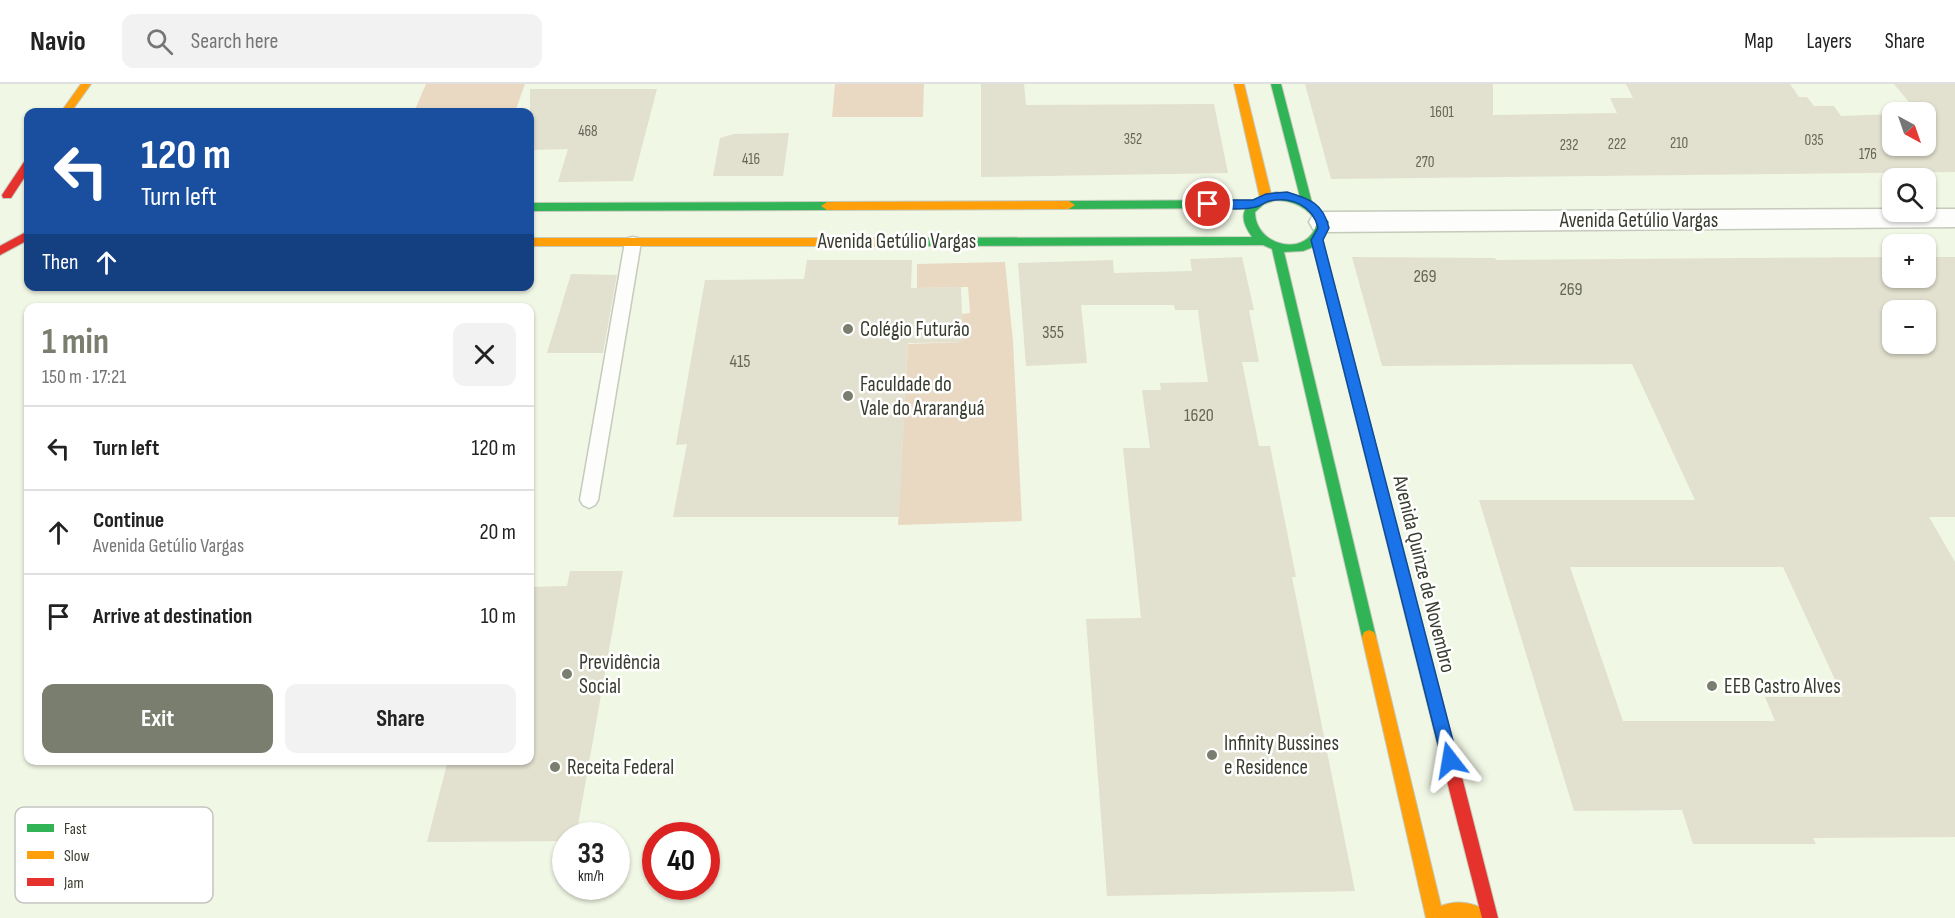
<!DOCTYPE html>
<html lang="en">
<head>
<meta charset="utf-8">
<style>
	:root { --surface:#fff; --page:#f2f2f2; --text:#222; --muted:#767676; --line:#e0e0e0; --accent:#797e6f }
	body { margin:0; font-family:"Sofia Sans Condensed",sans-serif; background:var(--page); color:var(--text); height:100vh; display:flex; flex-direction:column; font-size:22px; white-space:nowrap }
	* { box-sizing:border-box; margin:0 }
	p { font-size:20px; color:var(--muted) }
	.icon { flex:none; width:33px; height:33px; fill:none; stroke:currentColor; stroke-width:2; stroke-linecap:round; stroke-linejoin:round }
	.map { position:relative; flex:1; overflow:hidden }
	.sheet { position:absolute; left:24px; top:219px; width:510px; height:462px; display:flex; flex-direction:column; background:var(--surface); border-radius:12px; box-shadow:0 2px 4px #0004 }
	.sheet>* { flex:none }
	.banner { position:absolute; left:24px; top:24px; width:510px; height:183px; border-radius:12px; box-shadow:0 2px 4px #0004; background:#1a4fa0; color:#fff; overflow:hidden }
	.needle { width:39px; rotate:140deg }
	.tools { position:absolute; left:1882px; top:18px; display:grid; gap:12px }
	.tools a { display:grid; place-items:center; width:54px; height:54px; border-radius:12px; background:var(--surface); box-shadow:0 2px 4px #0004; font-size:30px }
	.speed { position:absolute; left:552px; top:738px; display:flex; gap:12px; font-size:30px; font-weight:700; text-align:center }
	.speed>* { display:grid; place-content:center; width:78px; height:78px; border-radius:50%; background:var(--surface); box-shadow:0 2px 4px #0004; line-height:1 }
	.speed small { font-size:15px; font-weight:400 }
	.speed .limit { border:9px solid #d22; background:#fff; color:#111 }
	.pin { position:absolute; display:grid; place-items:center; width:51px; height:51px; color:#fff; margin:-26px; border:3px solid #fff; border-radius:50%; box-shadow:0 2px 6px #0007 }
	.me { position:absolute; width:66px; margin:-33px; rotate:346deg; stroke-linejoin:round; filter:drop-shadow(0 0 4px #0008) }
	.turn { display:flex; align-items:center; gap:21px; height:126px; padding:0 18px; font-size:27px }
	.turn .icon { width:78px; height:78px; stroke-width:2.5 }
	.turn b { display:block; font-size:42px; line-height:51px }
	.then { display:flex; align-items:center; height:57px; padding:0 18px; background:#0003; gap:12px; font-size:22px }
	.round { display:grid; place-items:center; flex:none; width:63px; height:63px; border-radius:12px; background:var(--page) }
	.overview { display:flex; align-items:center; justify-content:space-between; height:102px; padding:0 18px }
	h1 { font-size:36px; font-weight:700; line-height:45px; color:var(--accent) }
	.cta { display:flex; gap:12px; margin-top:auto; padding:12px 18px }
	.cta a { flex:1; height:69px; border-radius:12px; background:var(--accent); color:#fff; font-size:24px; font-weight:700; line-height:69px; text-align:center }
	.cta a+a { background:var(--page); color:var(--text) }
	ul { padding:0; list-style:none }
	li { display:flex; align-items:center; gap:18px; height:84px; padding:0 18px; border-top:2px solid var(--line) }
	li div { flex:1 }
	li b { display:block; font-size:22px }
	li em { font-style:normal }
	header { display:flex; align-items:center; gap:36px; box-sizing:border-box; height:84px; padding:0 30px; background:var(--surface); border-bottom:2px solid var(--line) }
	header strong { font-size:28px }
	nav { display:flex; gap:33px; margin-inline-start:auto; font-size:21px }
	.search { width:420px; height:54px; background:var(--page); display:flex; align-items:center; gap:15px; box-sizing:border-box; padding:0 21px; border-radius:12px; color:var(--muted); font-size:22px }
	.map>svg:first-child { display:block }
	.green { fill:#e9d9c3 }
	.building { fill:#e2e0ce; fill-rule:evenodd }
	.lines { fill:none; stroke-linecap:round; stroke-linejoin:round }
	.lane-casing { stroke:#c5cabc; stroke-width:3 }
	.street-casing { stroke:#c5cabc; stroke-width:3 }
	.fast-casing { stroke:#c5cabc; stroke-width:2 }
	.slow-casing { stroke:#c5cabc; stroke-width:2 }
	.jam-casing { stroke:#c5cabc; stroke-width:2 }
	.lane { fill:#fdfefb; fill-rule:evenodd }
	.street { fill:#fdfefb; fill-rule:evenodd }
	.fast { fill:#30b455; fill-rule:evenodd }
	.slow { fill:#ff9f0a; fill-rule:evenodd }
	.jam { fill:#e5322d; fill-rule:evenodd }
	.route { fill:#1a73e8; stroke:#114b97; stroke-width:1.5 }
	.poi-dot { fill:#797e6f; stroke:#fff; stroke-width:2 }
	.labels { text-anchor:middle; dominant-baseline:central; stroke-width:5; stroke-linejoin:round; paint-order:stroke }
	.far-number-label { font-size:15px; fill:#636658 }
	.number-label { font-size:18px; fill:#636658 }
	.street-label { font-size:21px; fill:#393d30; stroke:#fff }
	.poi-label { font-size:21px; fill:#393d30; stroke:#fff; text-anchor:start }
	.key { fill:#fff; stroke:#c4c5c1; stroke-width:1.5 }
	.key-label { font-size:16px; fill:#393d30 }
</style>
</head>
<body>
<header>
<strong>Navio</strong>
<div class="search"><svg class="icon" aria-label="search" viewBox="0 0 24 24"><circle cx="10" cy="10" r="6"/><path d="M15 15l6 6"/></svg>Search here</div>
<nav><a>Map</a><a>Layers</a><a>Share</a></nav>
</header>
<div class="map">
<svg width="1955" height="834" viewBox="0 0 1955 834">
	<rect width="100%" height="100%" fill="#f1f7e5"/>
	<!-- green -->
	<path class="green" d="M426 0H525L515 28H414Z
		M835 0H924L923 33H832Z
		M1005 178 1013 257 1022 437 898 441 908 260 963 258 962 230 970 229 968 203 917 204V180Z"/>
	<!-- building -->
	<path class="building" d="M981 0H1024L1026 21 1214 20 1228 89 981 93Z
		M1305 0H1493V31L1617 29 1610 14H1633L1626 0H1790L1799 13H1807L1814 22H1834L1841 32 1893 30V62H1926V28H1917L1894 0H1955V88L1331 95Z
		M530 5H657L633 97 558 98 568 65 530 66Z
		M789 49 783 92H713L720 54 734 50Z
		M1242 173 1254 226H1249L1259 278H1242L1259 362H1270L1296 493H1292L1355 807 1107 812 1086 535 1141 534 1123 364H1150L1142 306H1161L1160 299 1208 298 1202 258 1198 226H1175L1174 221H1081L1087 279 1026 282 1018 179 1113 176 1114 189 1192 187 1190 175Z
		M1352 173 1495 174 1496 176 1893 173V194H1926V173H1955V433H1929L1955 478V753L1813 754 1816 760H1693L1682 726 1574 727 1479 416H1695L1632 280 1382 282ZM1893 226H1926V260H1893ZM1570 483H1783L1843 613H1765L1775 637H1623Z
		M807 176H912L911 204 961 203 963 258 908 259 899 433H673L687 360 676 361 705 196 804 195Z
		M571 190 617 191 603 269H547Z
		M570 487H623L576 752H566V757L427 758 448 676H530V503L567 502Z"/>
	<g class="lines">
		<defs>
			<path id="lane" d="M633 153 638 154 641 158 598 416 595 421 589 424 583 421 580 416 625 158 628 154Z"/>
			<path id="street" d="M1893 125V128H1926V125H1955V143L1323 148 1313 145 1309 138 1313 131 1323 128Z"/>
			<path id="fast" d="M1271 0H1281L1312 119 1329 138 1322 155 1453 658 1450 663 1445 665 1440 663 1437 658 1313 163 1303 167 1284 168 1376 553 1374 558 1369 560 1364 558 1362 553 1272 165 1263 161 876 162 870 158 876 154 1252 153C1246 144 1240 134 1246 124L1069 125 1063 121 1069 117 1254 116 1276 108 1300 113ZM1276 116C1294 117 1307 123 1317 138 1309 175 1255 163 1255 128L1264 120Z
				M827 118 833 122 827 126 530 127V119Z"/>
			<path id="slow" d="M81 0H91L71 28H61Z
				M1234 0H1244L1272 114 1270 117 1266 118 1260 114Z
				M1069 117 1075 121 1069 125 827 126 821 122 827 118Z
				M530 154H876L882 158 876 162H530Z
				M1369 546 1374 548 1376 553 1441 822C1459 815 1473 819 1490 828L1492 834H1426L1362 553 1364 548Z"/>
			<path id="jam" d="M24 78H28V88L11 114H3L2 111Z
				M28 147V156L0 171V162Z
				M1445 651 1450 653 1453 658 1498 834H1482L1437 658 1440 653Z"/>
		</defs>
		<!-- lane casing -->
		<use href="#lane" class="lane-casing"/>
		<!-- street casing -->
		<use href="#street" class="street-casing"/>
		<!-- fast casing -->
		<use href="#fast" class="fast-casing"/>
		<!-- slow casing -->
		<use href="#slow" class="slow-casing"/>
		<!-- jam casing -->
		<use href="#jam" class="jam-casing"/>
		<!-- lane -->
		<use href="#lane" class="lane"/>
		<!-- street -->
		<use href="#street" class="street"/>
		<!-- fast -->
		<use href="#fast" class="fast"/>
		<!-- slow -->
		<use href="#slow" class="slow"/>
		<!-- jam -->
		<use href="#jam" class="jam"/>
	</g>
	<!-- route -->
	<path class="route" d="M1287 108C1310 115 1323 119 1329 144L1323 156 1458 676 1455 681 1450 683 1444 681 1442 676 1311 156 1318 144C1313 122 1292 112 1269 117 1265 118 1261 122 1256 123 1242 127 1223 124 1208 124L1202 120 1208 116H1253L1266 110Z"/>
	<!-- markers -->
	<g class="poi-dot">
		<circle cx="848" cy="245" r="6"/>
		<circle cx="848" cy="312" r="6"/>
		<circle cx="567" cy="590" r="6"/>
		<circle cx="1712" cy="602" r="6"/>
		<circle cx="1212" cy="671" r="6"/>
		<circle cx="555" cy="683" r="6"/>
	</g>
	<g class="labels">
		<!-- far-number labels -->
		<g class="far-number-label">
			<text x="1442" y="28">1601</text>
			<text x="588" y="47">468</text>
			<text x="1133" y="55">352</text>
			<text x="1814" y="56">035</text>
			<text x="1679" y="59">210</text>
			<text x="1617" y="60">222</text>
			<text x="1569" y="61">232</text>
			<text x="1868" y="70">176</text>
			<text x="751" y="75">416</text>
			<text x="1425" y="78">270</text>
		</g>
		<!-- number labels -->
		<g class="number-label">
			<text x="1425" y="192">269</text>
			<text x="1571" y="205">269</text>
			<text x="1053" y="248">355</text>
			<text x="740" y="277">415</text>
			<text x="1199" y="331">1620</text>
		</g>
		<!-- street labels -->
		<g class="street-label">
			<text x="1639" y="136">Avenida Getúlio Vargas</text>
			<text x="897" y="157">Avenida Getúlio Vargas</text>
			<text transform="translate(1424 490) rotate(76)">Avenida Quinze de Novembro</text>
		</g>
		<!-- poi labels -->
		<g class="poi-label">
			<text x="860" y="245">Colégio Futurão</text>
			<text x="860" y="300">Faculdade do<tspan x="860" dy="24">Vale do Araranguá</tspan></text>
			<text x="579" y="578">Previdência<tspan x="579" dy="24">Social</tspan></text>
			<text x="1724" y="602">EEB Castro Alves</text>
			<text x="1224" y="659">Infinity Bussines<tspan x="1224" dy="24">e Residence</tspan></text>
			<text x="567" y="683">Receita Federal</text>
		</g>
	</g>
	<!-- legend -->
	<rect x="15" y="723" width="198" height="96" rx="9" class="key"/>
	<rect x="27" y="740" width="27" height="8" fill="#30b455"/>
	<rect x="27" y="767" width="27" height="8" fill="#ff9f0a"/>
	<rect x="27" y="794" width="27" height="8" fill="#e5322d"/>
	<g class="key-label">
		<text x="64" y="750">Fast</text>
		<text x="64" y="777">Slow</text>
		<text x="64" y="804">Jam</text>
	</g>
</svg>
<div class="tools">
<a><svg class="needle" viewBox="-14 -14 28 28"><path d="M0-13l5 13h-10z" fill="#e53935"/><path d="M0 13l5-13h-10z" fill="#767676"/></svg></a>
<a><svg class="icon" aria-label="search" viewBox="0 0 24 24"><circle cx="10" cy="10" r="6"/><path d="M15 15l6 6"/></svg></a>
<a>+</a>
<a>−</a>
</div>
<div class="speed"><div>33<small>km/h</small></div><div class="limit">40</div></div>
<div class="pin" style="left:1208px;top:120px;background:#d93025"><svg class="icon" aria-label="arrive" viewBox="0 0 24 24"><path d="M6 21V4h12l-3 4 3 4H6"/></svg></div>
<svg class="me" style="left:1450px;top:676px" viewBox="-20 -20 40 40"><path d="M0-17L14 15 0 8-14 15z" fill="#1a73e8" stroke="#fff" stroke-width="4"/></svg>
<div class="banner">
<div class="turn"><svg class="icon" aria-label="left" viewBox="0 0 24 24"><path d="M17 20v-9H6M10 6l-5 5 5 5"/></svg><div><b>120 m</b>Turn left</div></div>
<div class="then">Then<svg class="icon" aria-label="ahead" viewBox="0 0 24 24"><path d="M12 20V5M6 11l6-6 6 6"/></svg></div>
</div>
<section class="sheet">
<div class="overview"><div><h1>1 min</h1><p>150 m · 17:21</p></div><a class="round"><svg class="icon" aria-label="close" viewBox="0 0 24 24"><path d="M6 6l12 12M18 6L6 18"/></svg></a></div>
<ul>
<li><svg class="icon" aria-label="left" viewBox="0 0 24 24"><path d="M17 20v-9H6M10 6l-5 5 5 5"/></svg><div><b>Turn left</b></div><em>120 m</em></li>
<li><svg class="icon" aria-label="ahead" viewBox="0 0 24 24"><path d="M12 20V5M6 11l6-6 6 6"/></svg><div><b>Continue</b><p>Avenida Getúlio Vargas</p></div><em>20 m</em></li>
<li><svg class="icon" aria-label="arrive" viewBox="0 0 24 24"><path d="M6 21V4h12l-3 4 3 4H6"/></svg><div><b>Arrive at destination</b></div><em>10 m</em></li>
</ul>
<div class="cta"><a>Exit</a><a>Share</a></div>
</section>
</div>
</body>
</html>
